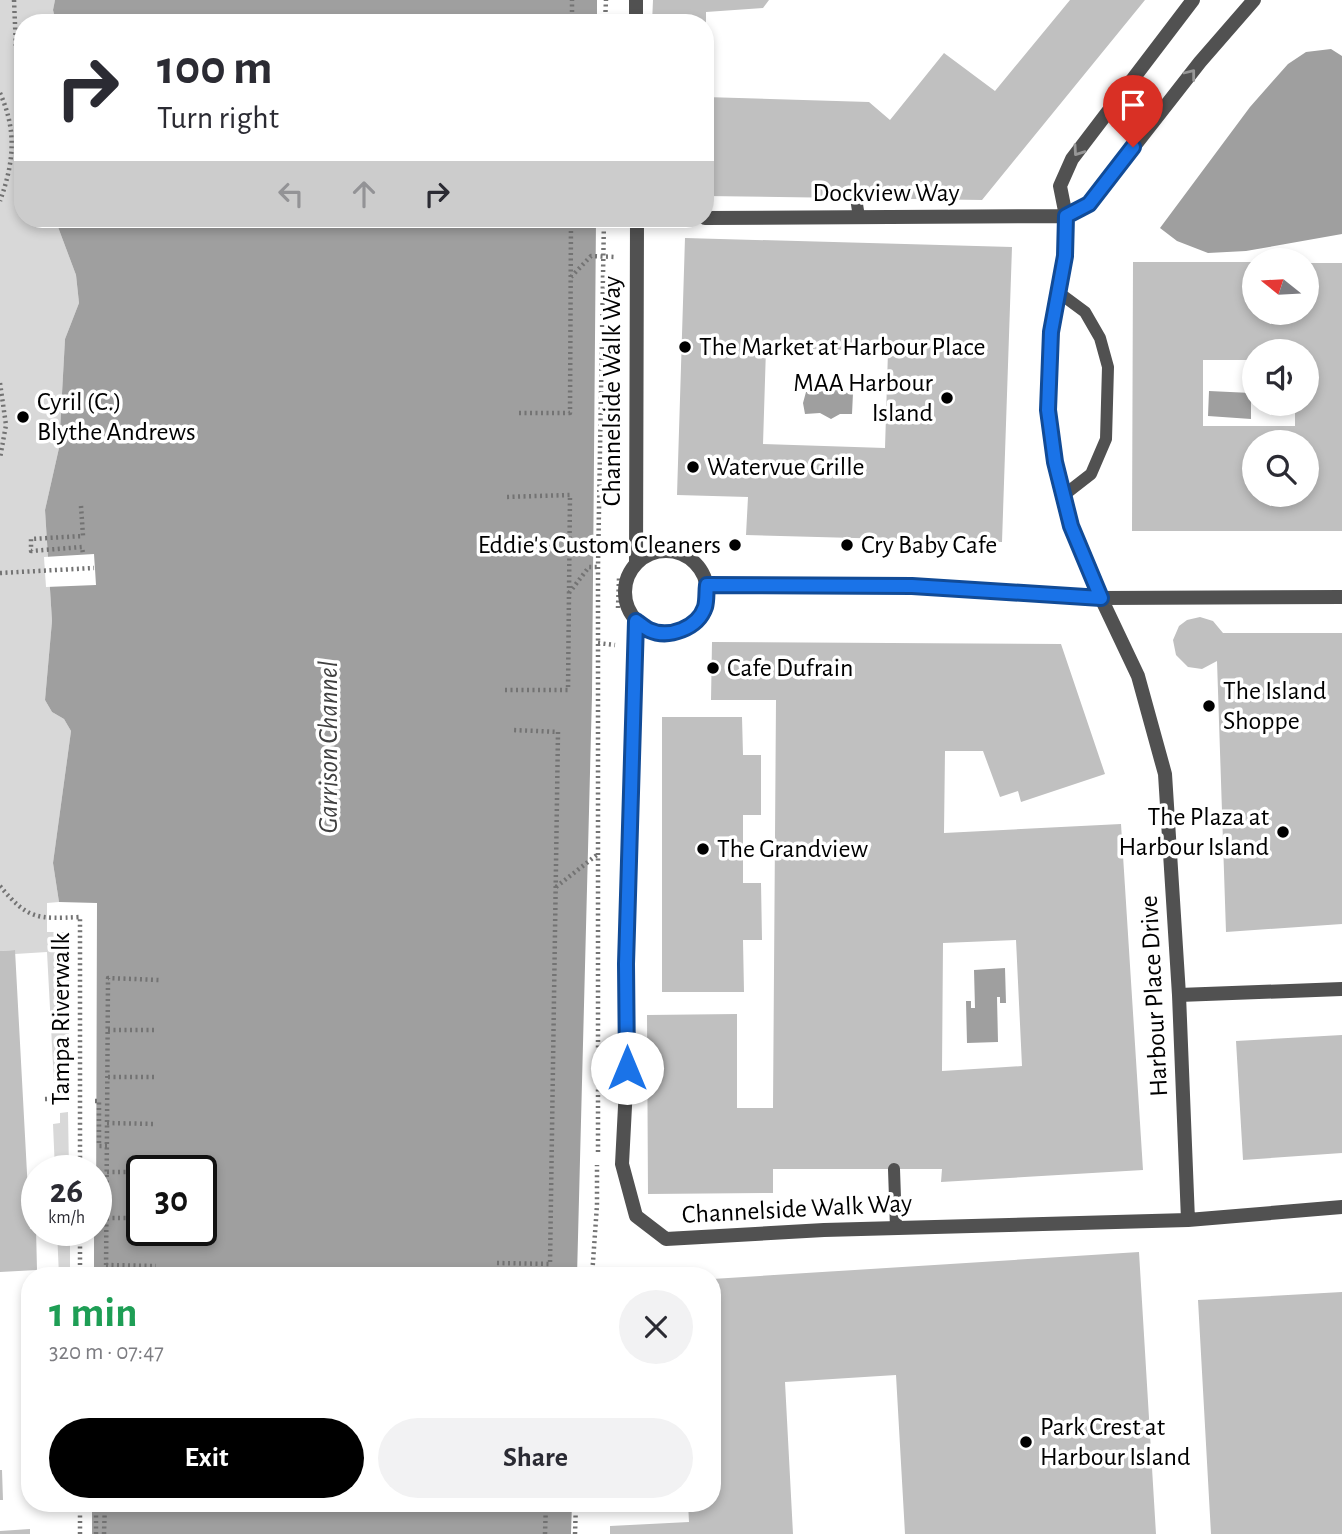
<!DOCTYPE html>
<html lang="en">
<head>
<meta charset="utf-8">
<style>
	:root { --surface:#fff; --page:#f2f2f3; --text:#2b2b33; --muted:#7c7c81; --accent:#000 }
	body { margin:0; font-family:"Alegreya Sans",sans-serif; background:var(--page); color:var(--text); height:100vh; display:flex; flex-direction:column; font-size:26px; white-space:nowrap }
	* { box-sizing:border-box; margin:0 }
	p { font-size:23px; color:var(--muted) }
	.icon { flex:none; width:38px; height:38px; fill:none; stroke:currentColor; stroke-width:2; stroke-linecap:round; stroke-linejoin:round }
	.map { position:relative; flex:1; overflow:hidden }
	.side { position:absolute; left:21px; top:1267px; width:700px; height:245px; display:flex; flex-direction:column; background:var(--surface); border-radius:28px; box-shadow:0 4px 10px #0003 }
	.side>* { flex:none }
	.banner { position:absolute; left:14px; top:14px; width:700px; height:214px; border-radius:28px; box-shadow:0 4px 10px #0003; background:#fff; color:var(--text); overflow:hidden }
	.needle { width:46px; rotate:288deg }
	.buttons { position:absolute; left:1242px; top:248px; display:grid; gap:14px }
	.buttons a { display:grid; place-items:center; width:77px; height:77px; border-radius:50%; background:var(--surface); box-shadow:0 4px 10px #0003; font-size:35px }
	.speed { position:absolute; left:21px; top:1155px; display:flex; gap:14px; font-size:35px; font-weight:700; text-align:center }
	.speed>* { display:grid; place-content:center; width:91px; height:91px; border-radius:50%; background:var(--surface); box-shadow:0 4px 10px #0003; line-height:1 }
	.speed small { font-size:18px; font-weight:400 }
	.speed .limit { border:4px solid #111; border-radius:10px; background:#fff; color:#111 }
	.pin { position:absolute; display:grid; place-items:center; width:60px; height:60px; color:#fff; margin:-72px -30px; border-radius:50% 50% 50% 0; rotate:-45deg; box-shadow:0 0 7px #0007 }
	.pin .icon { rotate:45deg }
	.me { position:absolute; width:77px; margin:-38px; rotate:0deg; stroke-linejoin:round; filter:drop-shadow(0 0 5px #0008) }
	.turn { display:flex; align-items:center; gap:24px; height:147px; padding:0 28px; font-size:32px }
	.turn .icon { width:91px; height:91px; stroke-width:2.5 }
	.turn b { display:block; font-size:49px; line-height:60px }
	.lanes { display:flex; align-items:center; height:66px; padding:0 28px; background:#0003; justify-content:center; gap:35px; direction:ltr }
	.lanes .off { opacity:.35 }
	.round { display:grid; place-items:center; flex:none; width:74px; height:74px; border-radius:37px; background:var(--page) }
	.head { display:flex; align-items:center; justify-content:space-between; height:119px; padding:0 28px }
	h1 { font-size:42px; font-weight:700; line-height:52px; color:#1e9e55 }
	.action { display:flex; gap:14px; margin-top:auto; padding:14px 28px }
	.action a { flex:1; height:80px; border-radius:42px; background:var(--accent); color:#fff; font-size:28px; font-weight:700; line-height:80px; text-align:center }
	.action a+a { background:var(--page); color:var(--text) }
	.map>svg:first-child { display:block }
	.green { fill:#d8d8d8 }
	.water { fill:#9f9f9f; fill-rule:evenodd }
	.pier { fill:#fff }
	.building { fill:#c0c0c0; fill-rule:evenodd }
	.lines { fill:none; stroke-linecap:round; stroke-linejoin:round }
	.path { stroke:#737373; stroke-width:4.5; stroke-dasharray:2 3.5; stroke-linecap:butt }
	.service { stroke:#515151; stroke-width:12 }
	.minor { stroke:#515151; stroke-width:14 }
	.oneway { stroke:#979797 }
	.route-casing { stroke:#114b97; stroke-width:18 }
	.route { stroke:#1a73e8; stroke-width:12 }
	.poi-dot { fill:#000; stroke:#fff; stroke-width:2.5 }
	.labels { text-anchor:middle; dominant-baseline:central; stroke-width:7; stroke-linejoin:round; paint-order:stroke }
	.street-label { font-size:26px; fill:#000; stroke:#fff }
	.poi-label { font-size:26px; fill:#000; stroke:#fff; text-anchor:start }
	.water-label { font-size:28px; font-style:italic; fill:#404040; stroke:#fff }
</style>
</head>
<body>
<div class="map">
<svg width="1342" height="1534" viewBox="0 0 1342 1534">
	<rect width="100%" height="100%" fill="#fff"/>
	<!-- green -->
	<path class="green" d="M0 0H55L53 10 56 23H23V219H55L76 275 79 303 65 339 59 448 45 510 52 621 45 700 52 712 64 719 71 731 53 863 59 902 47 903V932H70L68 1082 54 1083 47 952 15 954V950L0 951Z
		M68 1112 69 1171H55L53 1124 60 1123V1113Z
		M57 1230H70V1276H59Z"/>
	<!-- water -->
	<path class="water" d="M55 0H597V23H56L53 10Z
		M1331 49 1342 56V234L1246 251 1208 253 1177 241 1160 228 1250 107 1288 64 1306 52Z
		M55 219H596L592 695 577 1276H94V1230H96L97 903 59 902 53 863 71 731 64 719 52 712 45 700 52 621 45 510 59 448 65 339 79 303 76 275ZM142 1171H201V1230H142Z
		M832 387 841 392 853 393 852 414H840L831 419 820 413 805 414 803 403 806 392H820Z
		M1209 391 1251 393V419L1208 416Z
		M1005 968 1006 1003H1000V997H997L998 1042 967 1043 966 1001H971V1008H975L974 970Z
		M92 1503H572L571 1534H92Z"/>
	<!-- pier -->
	<path class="pier" d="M94 554 96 585 46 587 44 557Z"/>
	<!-- building -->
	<path class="building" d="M653 0H769L763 8 706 12V23H652Z
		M1070 0H1145L982 200 705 196V97L869 102 890 120 944 53 995 91Z
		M685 238 1012 247 1002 542 746 535 748 497 677 495ZM766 348 888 351 885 448 763 444Z
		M1133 262H1255V313H1307V263H1342V531H1132ZM1255 352H1307V404H1295V426H1203V360H1255ZM1255 443H1307V495H1255Z
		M1200 617 1213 621 1223 633H1342V924L1226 932 1217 661 1202 669 1188 667 1176 655 1173 640 1179 626 1187 620Z
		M712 642 1061 644 1105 774 1021 802 1018 791 1000 797 983 751H945L944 833 1121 824 1143 1170 941 1182 942 1169H773V1193L648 1194 647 1015 737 1014V1108H773L776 700H711ZM1016 940 1022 1066 942 1071 943 943Z
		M662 717H742L743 755H761V815H743V883H761L762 940H743L744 992H662Z
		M15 950 30 1229 36 1228 37 1270 0 1272V951Z
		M1342 1035V1153L1243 1160 1236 1041Z
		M1139 1252 1156 1534H905L896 1375 785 1382 793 1534H610V1526L689 1522 688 1503H712V1279Z
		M1342 1292V1534H1211L1198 1300Z
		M0 1470H2L3 1500H0Z
		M30 1529V1534H0V1531Z"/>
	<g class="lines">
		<!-- path -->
		<path class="path" d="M14 0 16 48 23 78
			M572 23V0
			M605 23 606 0
			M0 93C17 131 14 162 0 201
			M571 277 591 256 616 257
			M0 383 6 425 0 458
			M519 413H570L571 219
			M81 506 83 536 31 539V551L82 547 83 554
			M0 573 94 568
			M569 593 589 567H598
			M618 608 619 578
			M598 643 615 645
			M505 690H568L570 495 505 497
			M0 886C28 920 38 919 80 917V1171
			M556 887 598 854
			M108 1030H156
			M108 1077H156
			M45 1099 68 1098
			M95 1101H99V1146H107
			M107 1123 156 1124
			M598 1152V567L604 219
			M107 1172H142
			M107 1218H142
			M80 1230V1276
			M497 1263 550 1264 558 732 513 730
			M106 1265 156 1266
			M106 1276 108 978 159 980
			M592 1276 597 1205V1165
			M80 1534V1503
			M96 1534V1503
			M104 1534 105 1503
			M545 1534 546 1503
			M575 1534 576 1503"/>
		<!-- service -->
		<path class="service" d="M856 198 859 217
			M1058 292 1085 312 1100 338 1108 367 1106 439 1091 474 1064 495
			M894 1169 896 1228"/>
		<!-- minor -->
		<path class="minor" d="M636 0V23
			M1193 0 1072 159 1060 186 1066 216 1065 256 1051 332 1048 409 1055 462 1071 526 1101 598 1138 676 1165 774 1179 995 1188 1220 1342 1207
			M705 218 1066 216 1089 204 1200 62 1254 0
			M625 592a41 41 0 1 1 82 0a41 41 0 1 1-82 0Z
			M636 563 637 219
			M707 585 912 586 1101 598 1342 597
			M636 621 626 964 627 1068 622 1164 636 1216 666 1239 824 1230 1188 1220
			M1179 995 1342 989"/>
	</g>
	<!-- one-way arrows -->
	<defs><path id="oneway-chevron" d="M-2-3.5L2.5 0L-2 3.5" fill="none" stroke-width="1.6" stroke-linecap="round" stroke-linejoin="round" transform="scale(1.75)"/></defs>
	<g class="oneway">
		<use href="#oneway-chevron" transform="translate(1191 74) rotate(-52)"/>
		<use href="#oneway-chevron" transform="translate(1078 151) rotate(125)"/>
	</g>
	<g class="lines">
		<defs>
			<path id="route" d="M627 1068 626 964 636 621C640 624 645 628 649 630 669 639 698 628 705 607 707 600 706 592 707 585L912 586 1101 598 1071 526 1055 462 1048 410 1051 332 1065 256 1066 216 1089 204 1133 147"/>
		</defs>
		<!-- route casing -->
		<use href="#route" class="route-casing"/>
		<!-- route -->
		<use href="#route" class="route"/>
	</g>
	<!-- markers -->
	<g class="poi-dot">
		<circle cx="685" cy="347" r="7"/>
		<circle cx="947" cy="398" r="7"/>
		<circle cx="23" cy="417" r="7"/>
		<circle cx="693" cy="467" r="7"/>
		<circle cx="735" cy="545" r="7"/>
		<circle cx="847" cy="545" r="7"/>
		<circle cx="713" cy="668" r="7"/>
		<circle cx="1209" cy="706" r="7"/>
		<circle cx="1283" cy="832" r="7"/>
		<circle cx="703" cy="849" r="7"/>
		<circle cx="1026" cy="1442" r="7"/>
	</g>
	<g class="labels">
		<!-- street labels -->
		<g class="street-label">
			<text x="886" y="193">Dockview Way</text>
			<text transform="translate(612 391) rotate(-90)">Channelside Walk Way</text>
			<text transform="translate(1154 996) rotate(-93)">Harbour Place Drive</text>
			<text transform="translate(61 1019) rotate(-90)">Tampa Riverwalk</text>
			<text transform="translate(797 1209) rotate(-3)">Channelside Walk Way</text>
		</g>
		<!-- poi labels -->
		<g class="poi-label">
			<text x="699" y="347">The Market at Harbour Place</text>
			<text x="933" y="383" text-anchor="end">MAA Harbour<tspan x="933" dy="30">Island</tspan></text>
			<text x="37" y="402">Cyril (C.)<tspan x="37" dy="30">Blythe Andrews</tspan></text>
			<text x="707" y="467">Watervue Grille</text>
			<text x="721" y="545" text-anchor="end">Eddie's Custom Cleaners</text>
			<text x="861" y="545">Cry Baby Cafe</text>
			<text x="727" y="668">Cafe Dufrain</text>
			<text x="1223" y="691">The Island<tspan x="1223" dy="30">Shoppe</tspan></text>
			<text x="1269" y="817" text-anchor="end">The Plaza at<tspan x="1269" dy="30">Harbour Island</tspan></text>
			<text x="717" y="849">The Grandview</text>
			<text x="1040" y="1427">Park Crest at<tspan x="1040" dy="30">Harbour Island</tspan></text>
		</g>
		<!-- water labels -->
		<g class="water-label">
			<text transform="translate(329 747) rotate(-90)">Garrison Channel</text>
		</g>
	</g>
</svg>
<div class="buttons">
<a><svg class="needle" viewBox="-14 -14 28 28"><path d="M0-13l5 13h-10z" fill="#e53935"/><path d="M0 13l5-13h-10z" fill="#7c7c81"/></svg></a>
<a><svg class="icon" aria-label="sound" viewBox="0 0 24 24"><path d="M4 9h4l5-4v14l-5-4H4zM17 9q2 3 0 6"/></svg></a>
<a><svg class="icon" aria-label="search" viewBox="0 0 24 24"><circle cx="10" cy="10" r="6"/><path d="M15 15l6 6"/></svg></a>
</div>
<div class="speed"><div>26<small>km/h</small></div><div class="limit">30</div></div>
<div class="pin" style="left:1133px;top:147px;background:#d93025"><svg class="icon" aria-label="arrive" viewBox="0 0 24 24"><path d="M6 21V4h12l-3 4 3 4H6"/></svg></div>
<svg class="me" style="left:627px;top:1068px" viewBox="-20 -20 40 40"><circle r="19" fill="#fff"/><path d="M0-13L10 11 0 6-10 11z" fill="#1a73e8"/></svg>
<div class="banner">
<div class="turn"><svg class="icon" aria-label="right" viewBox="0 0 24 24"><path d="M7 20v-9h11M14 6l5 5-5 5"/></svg><div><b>100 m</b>Turn right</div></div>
<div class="lanes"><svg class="icon off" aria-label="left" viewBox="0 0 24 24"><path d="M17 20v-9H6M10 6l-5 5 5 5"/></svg><svg class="icon off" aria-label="ahead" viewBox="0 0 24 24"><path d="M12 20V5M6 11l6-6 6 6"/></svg><svg class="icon" aria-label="right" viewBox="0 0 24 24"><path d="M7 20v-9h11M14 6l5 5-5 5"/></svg></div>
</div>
<section class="side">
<div class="head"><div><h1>1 min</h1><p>320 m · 07:47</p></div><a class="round"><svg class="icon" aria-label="close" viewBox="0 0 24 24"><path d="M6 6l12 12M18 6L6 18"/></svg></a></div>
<div class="action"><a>Exit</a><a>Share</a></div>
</section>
</div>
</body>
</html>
